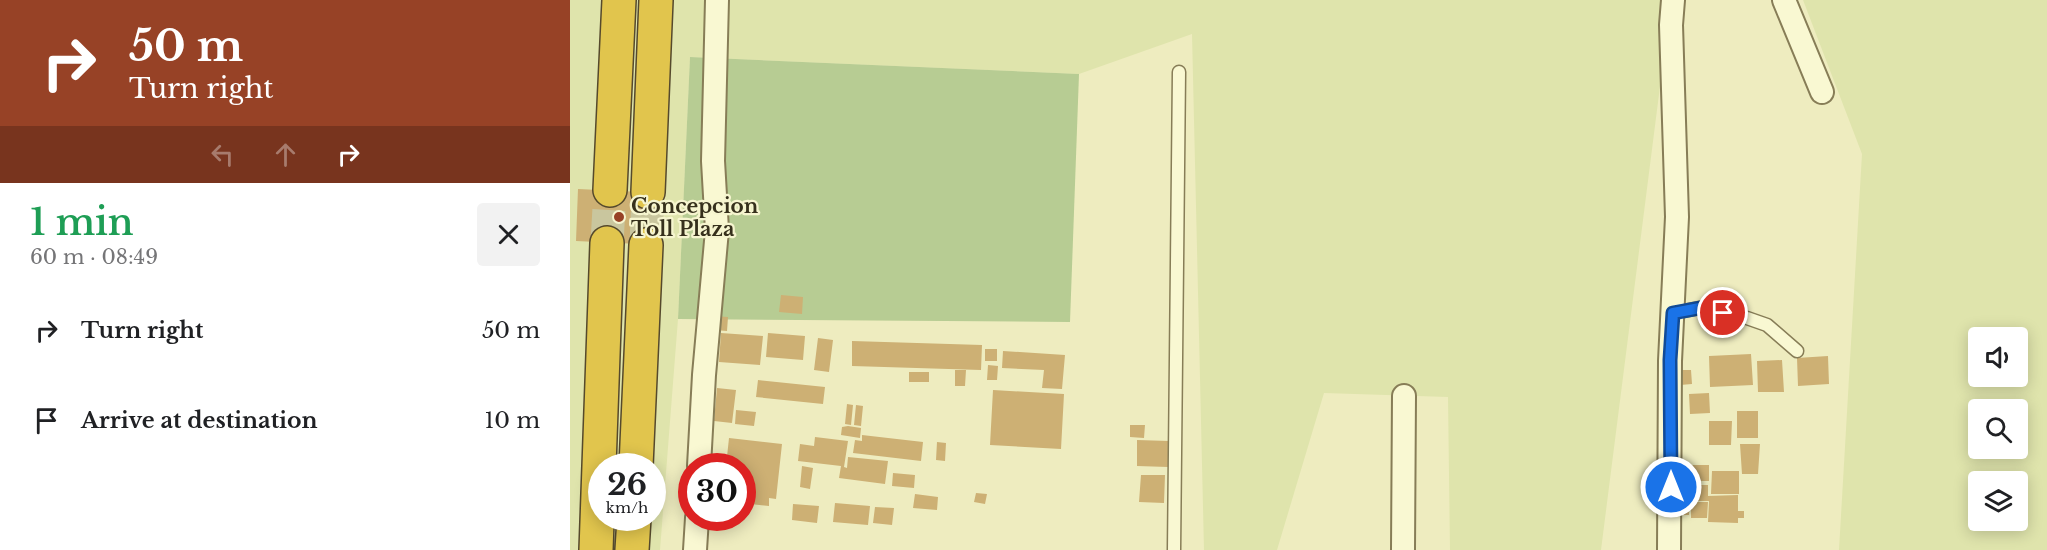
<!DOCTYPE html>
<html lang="en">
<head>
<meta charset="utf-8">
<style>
	:root { --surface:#fff; --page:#f2f2f2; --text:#202124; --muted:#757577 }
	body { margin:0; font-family:"Libre Baskerville",serif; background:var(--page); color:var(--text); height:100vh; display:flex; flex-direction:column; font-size:22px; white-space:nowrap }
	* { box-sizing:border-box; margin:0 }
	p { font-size:20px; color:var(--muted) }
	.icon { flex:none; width:33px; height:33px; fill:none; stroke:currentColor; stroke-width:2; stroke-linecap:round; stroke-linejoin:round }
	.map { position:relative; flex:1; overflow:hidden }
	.drawer { display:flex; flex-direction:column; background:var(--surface); width:570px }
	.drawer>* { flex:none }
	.top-card { background:#974226; color:#fff; overflow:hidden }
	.controls { position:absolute; left:1398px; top:327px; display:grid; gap:12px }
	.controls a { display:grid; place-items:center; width:60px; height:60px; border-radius:6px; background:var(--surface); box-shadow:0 3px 15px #0003; font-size:30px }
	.speed { position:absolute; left:18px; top:453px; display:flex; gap:12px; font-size:30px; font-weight:700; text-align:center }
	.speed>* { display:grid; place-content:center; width:78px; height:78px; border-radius:50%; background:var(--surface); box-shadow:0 3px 15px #0003; line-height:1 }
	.speed small { font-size:15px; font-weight:400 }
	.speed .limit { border:9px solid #d22; background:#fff; color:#111 }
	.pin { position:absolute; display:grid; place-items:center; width:51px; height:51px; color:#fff; margin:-26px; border:3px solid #fff; border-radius:50%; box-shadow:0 2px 6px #0007 }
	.me { position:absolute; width:66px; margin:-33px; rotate:0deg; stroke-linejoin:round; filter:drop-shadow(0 0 4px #0008) }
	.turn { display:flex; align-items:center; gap:21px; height:126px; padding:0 30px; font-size:27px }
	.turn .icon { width:78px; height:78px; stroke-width:2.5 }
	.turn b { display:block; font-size:42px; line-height:51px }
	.lanes { display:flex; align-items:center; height:57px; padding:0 30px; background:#0003; justify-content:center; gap:30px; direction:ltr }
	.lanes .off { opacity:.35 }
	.round { display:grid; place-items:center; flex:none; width:63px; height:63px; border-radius:6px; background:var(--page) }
	.summary { display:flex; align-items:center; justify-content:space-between; height:102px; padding:0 30px }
	h1 { font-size:36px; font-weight:600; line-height:45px; color:#1e9e55 }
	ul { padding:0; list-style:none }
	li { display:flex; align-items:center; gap:18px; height:90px; padding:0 30px }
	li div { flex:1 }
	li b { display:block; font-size:22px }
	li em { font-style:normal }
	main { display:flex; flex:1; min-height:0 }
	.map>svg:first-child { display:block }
	.farmland { fill:#dfe4ac; fill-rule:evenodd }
	.green { fill:#b7cc93 }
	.building { fill:#cdb074 }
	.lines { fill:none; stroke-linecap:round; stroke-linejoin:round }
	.motorway-tunnel { stroke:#c9c69e; stroke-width:33; stroke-dasharray:33 16; stroke-linecap:butt }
	.service-casing { stroke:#877d57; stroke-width:15 }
	.minor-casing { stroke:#877d57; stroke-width:26 }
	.motorway-casing { stroke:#55492c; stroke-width:36 }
	.service { stroke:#f9f8d2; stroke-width:12 }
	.minor { stroke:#f9f8d2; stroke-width:22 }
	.motorway { stroke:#e1c54d; stroke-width:33 }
	.route-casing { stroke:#114b97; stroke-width:15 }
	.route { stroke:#1a73e8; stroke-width:10 }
	.poi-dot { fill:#974226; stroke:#f6f5cf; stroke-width:2 }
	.labels { text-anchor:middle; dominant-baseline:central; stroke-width:4.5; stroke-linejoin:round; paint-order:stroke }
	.poi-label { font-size:20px; font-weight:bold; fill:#36301c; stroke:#f6f5cf; text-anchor:start }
</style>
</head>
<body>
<main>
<section class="drawer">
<div class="top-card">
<div class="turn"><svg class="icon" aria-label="right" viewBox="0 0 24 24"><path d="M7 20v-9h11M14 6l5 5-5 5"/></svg><div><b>50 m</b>Turn right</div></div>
<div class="lanes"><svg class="icon off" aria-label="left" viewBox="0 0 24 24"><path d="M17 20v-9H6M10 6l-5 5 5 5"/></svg><svg class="icon off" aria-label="ahead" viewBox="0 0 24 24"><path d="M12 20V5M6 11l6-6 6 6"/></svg><svg class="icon" aria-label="right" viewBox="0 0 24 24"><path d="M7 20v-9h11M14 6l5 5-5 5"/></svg></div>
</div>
<div class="summary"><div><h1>1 min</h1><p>60 m · 08:49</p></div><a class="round"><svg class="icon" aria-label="close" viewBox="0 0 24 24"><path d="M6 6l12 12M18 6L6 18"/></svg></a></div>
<ul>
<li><svg class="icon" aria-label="right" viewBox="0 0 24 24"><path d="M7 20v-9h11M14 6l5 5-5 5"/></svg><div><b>Turn right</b></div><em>50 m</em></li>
<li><svg class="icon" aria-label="arrive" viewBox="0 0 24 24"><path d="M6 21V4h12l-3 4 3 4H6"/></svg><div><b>Arrive at destination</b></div><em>10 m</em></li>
</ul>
</section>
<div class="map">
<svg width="1477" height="550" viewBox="0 0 1477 550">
	<rect width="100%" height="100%" fill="#eeecbf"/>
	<!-- farmland -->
	<path class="farmland" d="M0 0H1101L1031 550H880L878 397 754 393 707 550H634L622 34 509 74 120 57 108 319 90 550H0ZM32 466H82V518H32Z
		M1233 0H1477V550H1269L1292 154ZM1408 338H1448V376H1408ZM1408 410H1448V448H1408ZM1408 482H1448V520H1408Z"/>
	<!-- green -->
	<path class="green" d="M120 57 509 74 500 322 108 319Z"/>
	<!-- building -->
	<path class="building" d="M8 189 93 193 90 245 6 241Z
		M211 295 233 297 232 314 209 312Z
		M144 316 158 317 157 331 144 330Z
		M151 333 193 336 190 365 149 362Z
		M198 333 235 336 233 360 196 357Z
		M248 338 263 340 259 372 244 370Z
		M282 341 412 345 411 370 282 366Z
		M415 349H427V361H415Z
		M433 351 495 355 492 389 472 388 474 370 432 368Z
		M1181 354 1183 385 1140 387 1139 356Z
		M1258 356 1259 384 1228 386 1227 358Z
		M1212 360 1214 392H1188L1187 361Z
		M418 365 428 366 427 380H417Z
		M385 370H396L395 386H385Z
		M1109 370H1121L1122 384 1110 385Z
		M339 372H359V382H339Z
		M188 380 255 387 253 404 186 397Z
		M147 388 166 390 162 423 144 421Z
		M423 390 494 394 491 449 420 445Z
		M1139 393 1140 413 1120 414 1119 394Z
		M277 404 283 405 281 425 275 424Z
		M286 405 293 406 291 426 284 425Z
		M166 410 186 412 184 426 165 424Z
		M1167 411H1188V438H1167Z
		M1139 421H1162L1161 445H1139Z
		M560 425H575L574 438 560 437Z
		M278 426 291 428 290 438 271 435 272 427Z
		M292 435 353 442 351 461 283 453 285 440 292 441Z
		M245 437 278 441 274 467 277 468 278 457 318 461 315 484 269 478 271 466 228 461 230 444 244 446Z
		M159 438 212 444 206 499 199 498V506L180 504V498L172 497V466H156Z
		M567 440 599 441 598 467 567 466Z
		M367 442 376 443 375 461 366 460Z
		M1170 444H1190L1188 474H1172Z
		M1122 465H1139V481H1122Z
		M232 466 243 468 240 489 230 487Z
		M1142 471H1169V494H1141Z
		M323 473 345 475 344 488 322 486Z
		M571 475H595L594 503 569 502Z
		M1121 485H1138V496L1168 495V511H1174V518H1168V523L1138 522 1139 501H1121Z
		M406 493 417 494 415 504 404 502Z
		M345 494 368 497 367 510 343 508Z
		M1121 502H1138L1137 518H1121Z
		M265 503 300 506 298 525 263 522Z
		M223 504 249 506 247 523 222 520Z
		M1110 504H1119V515H1110Z
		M305 507 324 508 322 525 303 523Z"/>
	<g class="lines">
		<!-- motorway-tunnel -->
		<path class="motorway-tunnel" d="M37 243 40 190
			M76 245 78 192"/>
		<defs>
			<path id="service" d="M1103 313 1129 308 1177 318 1197 325 1227 351
				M604 550 609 72"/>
			<path id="minor" d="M1214 0 1252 92
				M129 466 134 375 147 230 143 161 147 0
				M125 550 127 518
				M833 550 834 396
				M1099 550 1100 361 1107 217 1101 25 1103 0"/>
			<path id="motorway" d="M40 190 49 0
				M78 192 86 0
				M66 466 76 245
				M26 550 37 243
				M62 550 64 518"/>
		</defs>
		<!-- service casing -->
		<use href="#service" class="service-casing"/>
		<!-- minor casing -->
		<use href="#minor" class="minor-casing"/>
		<!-- motorway casing -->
		<use href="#motorway" class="motorway-casing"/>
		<!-- service -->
		<use href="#service" class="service"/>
		<!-- minor -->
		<use href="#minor" class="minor"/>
		<!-- motorway -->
		<use href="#motorway" class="motorway"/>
	</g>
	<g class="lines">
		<defs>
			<path id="route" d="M1101 487 1100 360 1103 313 1130 308 1153 313"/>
		</defs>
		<!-- route casing -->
		<use href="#route" class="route-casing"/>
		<!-- route -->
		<use href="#route" class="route"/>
	</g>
	<!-- markers -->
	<circle class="poi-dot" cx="49" cy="217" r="6"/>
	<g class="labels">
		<!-- poi labels -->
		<g class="poi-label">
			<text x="61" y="206">Concepcion<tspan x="61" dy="23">Toll Plaza</tspan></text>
		</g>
	</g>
</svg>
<div class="controls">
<a><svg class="icon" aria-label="sound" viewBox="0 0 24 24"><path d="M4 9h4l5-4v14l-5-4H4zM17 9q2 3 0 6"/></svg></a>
<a><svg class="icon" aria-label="search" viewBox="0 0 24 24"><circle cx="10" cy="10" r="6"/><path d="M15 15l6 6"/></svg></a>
<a><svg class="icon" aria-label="layers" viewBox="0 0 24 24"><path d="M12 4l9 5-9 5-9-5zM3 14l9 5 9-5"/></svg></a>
</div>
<div class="speed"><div>26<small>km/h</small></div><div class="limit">30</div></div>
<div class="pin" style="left:1153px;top:313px;background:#d93025"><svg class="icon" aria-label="arrive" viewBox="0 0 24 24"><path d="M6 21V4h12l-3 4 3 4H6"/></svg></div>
<svg class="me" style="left:1101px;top:487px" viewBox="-20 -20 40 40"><circle r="17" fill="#1a73e8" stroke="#fff" stroke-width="3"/><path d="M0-11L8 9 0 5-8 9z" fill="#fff"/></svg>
</div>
</main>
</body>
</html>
